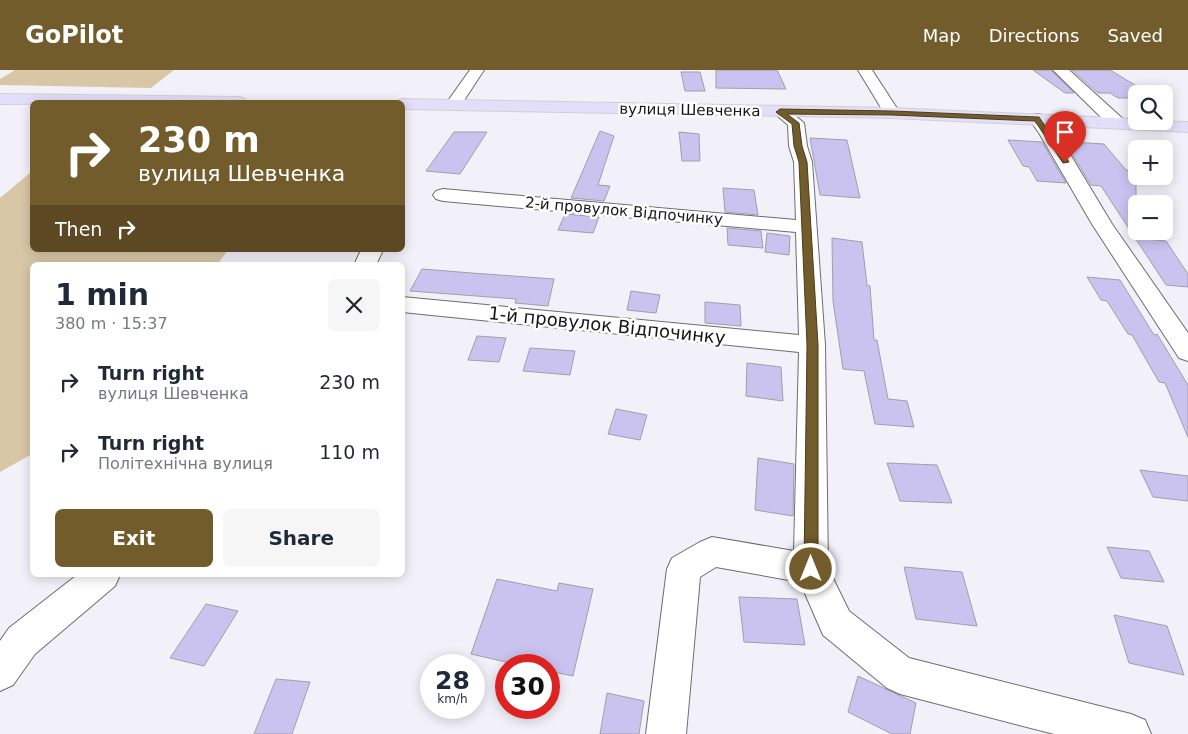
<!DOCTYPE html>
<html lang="en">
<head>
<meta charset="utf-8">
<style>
	:root { --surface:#fff; --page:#f6f6f7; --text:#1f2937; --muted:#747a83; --accent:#735c2c }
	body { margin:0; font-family:"DejaVu Sans",sans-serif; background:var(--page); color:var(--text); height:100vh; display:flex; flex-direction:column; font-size:19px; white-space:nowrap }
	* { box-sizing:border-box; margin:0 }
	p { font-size:16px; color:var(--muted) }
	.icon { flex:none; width:28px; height:28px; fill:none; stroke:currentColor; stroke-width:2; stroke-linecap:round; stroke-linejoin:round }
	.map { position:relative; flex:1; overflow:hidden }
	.drawer { position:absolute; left:30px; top:192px; width:375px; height:315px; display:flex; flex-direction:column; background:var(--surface); border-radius:8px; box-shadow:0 2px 12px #0003 }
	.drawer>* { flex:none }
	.guide { position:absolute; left:30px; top:30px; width:375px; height:152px; border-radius:8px; box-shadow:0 2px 12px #0003; background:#735c2c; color:#fff; overflow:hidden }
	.buttons { position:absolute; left:1128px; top:15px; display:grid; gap:10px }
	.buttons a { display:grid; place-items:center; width:45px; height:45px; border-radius:8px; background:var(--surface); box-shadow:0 2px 12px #0003; font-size:25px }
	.speed { position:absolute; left:420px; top:584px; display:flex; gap:10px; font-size:25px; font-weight:700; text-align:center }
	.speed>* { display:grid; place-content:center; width:65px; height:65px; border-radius:50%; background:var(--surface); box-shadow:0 2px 12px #0003; line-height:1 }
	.speed small { font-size:12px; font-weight:400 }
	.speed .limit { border:8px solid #d22; background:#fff; color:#111 }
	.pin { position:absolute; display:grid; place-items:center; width:42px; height:42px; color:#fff; margin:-51px -21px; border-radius:50% 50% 50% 0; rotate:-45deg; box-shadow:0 0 5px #0007 }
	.pin .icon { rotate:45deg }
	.me { position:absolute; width:55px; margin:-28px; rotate:0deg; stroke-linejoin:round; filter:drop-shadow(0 0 4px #0008) }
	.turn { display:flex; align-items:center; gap:18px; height:105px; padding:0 25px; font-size:22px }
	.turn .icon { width:65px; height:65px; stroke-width:2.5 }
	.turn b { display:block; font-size:35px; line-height:42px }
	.then { display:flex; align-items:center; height:48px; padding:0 25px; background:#0003; gap:10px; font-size:19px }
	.round { display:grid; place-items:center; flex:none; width:52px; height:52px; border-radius:8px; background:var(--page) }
	.head { display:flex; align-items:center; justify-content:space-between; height:85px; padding:0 25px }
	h1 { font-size:30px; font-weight:700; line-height:38px }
	.cta { display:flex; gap:10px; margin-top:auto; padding:10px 25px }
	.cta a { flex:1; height:58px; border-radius:8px; background:var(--accent); color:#fff; font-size:20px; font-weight:700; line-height:58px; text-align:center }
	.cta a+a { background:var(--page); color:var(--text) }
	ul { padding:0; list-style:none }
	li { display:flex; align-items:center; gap:15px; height:70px; padding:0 25px }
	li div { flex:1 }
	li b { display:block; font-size:19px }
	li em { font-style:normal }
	header { display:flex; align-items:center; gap:30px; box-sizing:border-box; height:70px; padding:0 25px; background:var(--accent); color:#fff }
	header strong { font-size:24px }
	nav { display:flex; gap:28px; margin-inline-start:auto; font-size:18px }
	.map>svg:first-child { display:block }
	.green { fill:#d8c7a7 }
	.building { fill:#cac3f0; stroke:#a09fa7 }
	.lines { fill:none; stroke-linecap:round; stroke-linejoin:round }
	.minor-casing { stroke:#6d6c73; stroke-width:2 }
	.major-casing { stroke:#d0d0d1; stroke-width:2 }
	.minor { fill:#fff; fill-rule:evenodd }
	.major { fill:#e3dffa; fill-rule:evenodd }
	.route { fill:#735c2c; stroke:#4b3c1d }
	.labels { text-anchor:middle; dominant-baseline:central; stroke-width:5; stroke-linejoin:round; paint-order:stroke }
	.far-street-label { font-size:15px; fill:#161619; stroke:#fff }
	.street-label { font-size:18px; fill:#161619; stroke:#fff }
</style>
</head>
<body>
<header>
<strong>GoPilot</strong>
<nav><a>Map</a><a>Directions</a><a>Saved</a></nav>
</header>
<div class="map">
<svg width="1188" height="664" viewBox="0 0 1188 664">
	<rect width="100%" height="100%" fill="#f2f1f9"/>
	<!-- green -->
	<path class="green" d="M15 0H174L151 18 0 15V9Z
		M31 102 32 180H228L217 195H32V384L0 402V128Z"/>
	<!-- building -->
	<path class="building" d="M716 0H777L786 19 716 18Z
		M1033 0H1051L1074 23H1065Z
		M1072 0H1110L1150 24H1136V28H1118L1110 23H1098Z
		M681 2H700L705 21H685Z
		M600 61 614 66 598 115 610 116 604 131 571 128Z
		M454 62H487L460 104 426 101Z
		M679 62 699 64 700 91H682Z
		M810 68 847 70 860 128 820 125Z
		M1008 70 1042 72 1066 113 1037 111 1029 97 1023 96Z
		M1072 72 1104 74 1126 100 1136 101V168L1166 171 1188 204V217L1166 215 1101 116 1091 115 1066 74H1074Z
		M723 118 754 120 758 145 725 142Z
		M565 144 599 147 593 163 558 160Z
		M727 158 761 161 763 178 728 175Z
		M767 163 790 166 789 185 765 182Z
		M832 168 862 172 867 215 870 216 874 270H877L888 329 907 331 914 357 875 354 864 301 843 299 833 231Z
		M422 199 472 203 554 209 548 236 515 233 516 229 410 221Z
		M1087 207 1120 210 1154 265 1157 264 1188 315V367L1165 313 1159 312 1132 265 1128 264 1107 231 1101 230Z
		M631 221 660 225 656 243 627 240Z
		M705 232 740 235 741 256 705 253Z
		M477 266 506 268 499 292 468 290Z
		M530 278 575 281 570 305 523 301Z
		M747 293 781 297 783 331 746 326Z
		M616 339 647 345 640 370 608 364Z
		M758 388 794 394 793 446 755 440Z
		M887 393 937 395 952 433 900 431Z
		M1140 400 1188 406V431L1153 427Z
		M1107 477 1149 481 1164 512 1121 508Z
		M904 497 962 502 977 556 916 549Z
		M497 509 557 521 559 513 593 519 573 606 549 601V595H519L471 584Z
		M739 527 797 529 805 575 744 572Z
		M206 534 238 541 204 596 170 588Z
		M1114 545 1167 556 1184 605 1129 593Z
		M858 606 916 633 910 664H892L848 642Z
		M276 609 310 612 292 664H254Z
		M607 623 644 631 639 664H600Z"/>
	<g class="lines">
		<defs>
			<path id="minor" d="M470 0H484L459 38H447L445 35Z
				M858 0H872L900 43 898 46H886Z
				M1053 0H1069L1123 49 1125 53 1123 57H1111Z
				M780 36 786 38 804 53 807 76 812 92 825 275 828 498 849 541 909 588 1131 644 1145 650 1151 664H1054L900 624 887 618 823 565 800 512 716 497 700 507 686 664H646L667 499 672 488 700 472 712 467 794 481 799 282 402 242V227L799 265 796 162 443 131 436 129 433 125 436 121 443 119 796 150 794 92 789 76 788 55 772 41 774 38Z
				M1037 44 1043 45 1056 61 1112 154 1188 263V291L1179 288 1092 154 1039 63 1029 49 1031 45Z
				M361 180H383L376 195H354Z
				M77 505H120L115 516 35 584 13 615 0 621V571L9 558Z"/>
			<path id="major" d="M0 24 239 27 245 29 247 32 0 34Z
				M402 29 892 38 1136 49V51L1188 52V62L892 48 402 39V32H395Z"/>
		</defs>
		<!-- minor casing -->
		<use href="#minor" class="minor-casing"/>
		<!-- major casing -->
		<use href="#major" class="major-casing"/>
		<!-- minor -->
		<use href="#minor" class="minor"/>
		<!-- major -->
		<use href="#major" class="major"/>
	</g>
	<!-- route -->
	<path class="route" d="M780 39 892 41 1037 47H1039L1069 92 1063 93 1035 51 892 45 787 44 799 53 802 76 807 92 818 275V499L816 504 811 505 806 504 804 499 807 275 799 92 794 76 792 54 777 43 776 42Z"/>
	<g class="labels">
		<!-- far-street labels -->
		<g class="far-street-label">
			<text transform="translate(690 40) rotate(1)">вулиця Шевченка</text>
			<text transform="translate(624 141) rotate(5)">2-й провулок Відпочинку</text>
		</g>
		<!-- street labels -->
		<g class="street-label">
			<text transform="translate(607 255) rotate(6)">1-й провулок Відпочинку</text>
		</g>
	</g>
</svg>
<div class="buttons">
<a><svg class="icon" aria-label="search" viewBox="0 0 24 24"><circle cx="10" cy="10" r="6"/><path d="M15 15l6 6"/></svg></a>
<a>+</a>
<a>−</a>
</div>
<div class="speed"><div>28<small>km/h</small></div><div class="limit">30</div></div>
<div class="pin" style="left:1065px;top:92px;background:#d93025"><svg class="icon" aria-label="arrive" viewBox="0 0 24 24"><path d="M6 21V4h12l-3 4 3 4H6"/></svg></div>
<svg class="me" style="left:811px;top:499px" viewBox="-20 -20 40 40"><circle r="17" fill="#735c2c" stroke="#fff" stroke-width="3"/><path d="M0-11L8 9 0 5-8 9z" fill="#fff"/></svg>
<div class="guide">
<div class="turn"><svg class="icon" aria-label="right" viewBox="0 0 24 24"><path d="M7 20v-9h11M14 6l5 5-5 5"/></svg><div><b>230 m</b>вулиця Шевченка</div></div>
<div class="then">Then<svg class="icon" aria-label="right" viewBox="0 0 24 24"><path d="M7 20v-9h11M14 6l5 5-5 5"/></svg></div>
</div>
<section class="drawer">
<div class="head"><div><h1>1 min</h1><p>380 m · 15:37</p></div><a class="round"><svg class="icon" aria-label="close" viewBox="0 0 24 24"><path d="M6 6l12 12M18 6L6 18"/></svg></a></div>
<ul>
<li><svg class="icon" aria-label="right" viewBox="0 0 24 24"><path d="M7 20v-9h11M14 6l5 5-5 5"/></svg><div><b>Turn right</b><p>вулиця Шевченка</p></div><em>230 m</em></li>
<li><svg class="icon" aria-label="right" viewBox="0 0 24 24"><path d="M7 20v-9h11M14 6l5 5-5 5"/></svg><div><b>Turn right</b><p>Політехнічна вулиця</p></div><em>110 m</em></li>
</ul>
<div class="cta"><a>Exit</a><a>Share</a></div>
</section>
</div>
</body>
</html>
